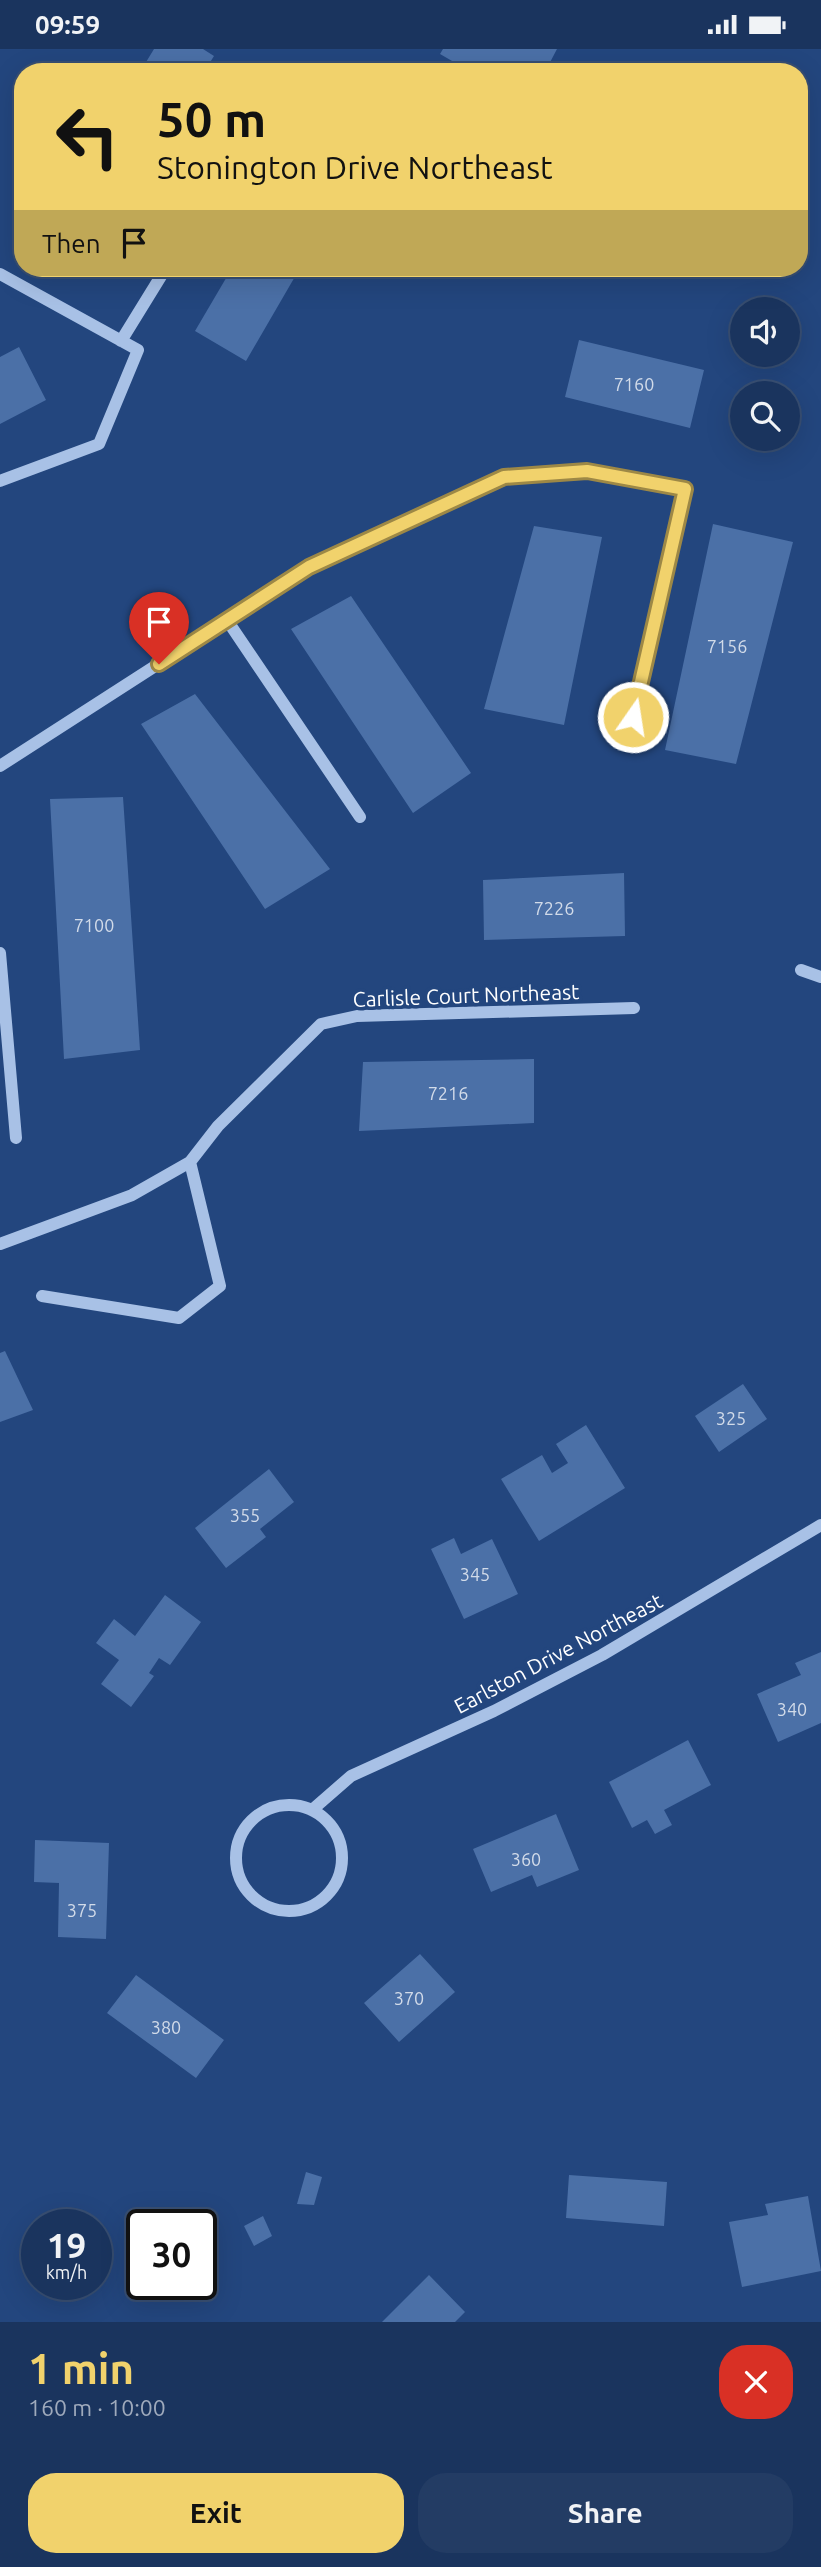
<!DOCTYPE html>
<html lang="en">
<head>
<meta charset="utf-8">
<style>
	:root { --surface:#1a345e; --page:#233c64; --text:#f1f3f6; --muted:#9faabc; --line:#384f73; --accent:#f1d26c }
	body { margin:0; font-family:Ubuntu,sans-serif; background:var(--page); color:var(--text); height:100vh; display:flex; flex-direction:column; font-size:26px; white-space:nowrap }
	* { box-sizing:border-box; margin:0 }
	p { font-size:23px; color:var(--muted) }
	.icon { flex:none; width:38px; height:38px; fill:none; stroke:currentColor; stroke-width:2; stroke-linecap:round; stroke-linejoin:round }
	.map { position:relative; height:2273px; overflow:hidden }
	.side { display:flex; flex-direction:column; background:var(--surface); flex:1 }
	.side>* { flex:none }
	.hud { position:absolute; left:14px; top:14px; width:794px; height:214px; border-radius:28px; box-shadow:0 7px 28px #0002,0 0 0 2px var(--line); background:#f1d26c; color:#111; overflow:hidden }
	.fabs { position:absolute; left:730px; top:248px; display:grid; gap:14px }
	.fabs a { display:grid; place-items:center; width:70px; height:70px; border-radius:50%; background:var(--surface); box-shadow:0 7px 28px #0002,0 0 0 2px var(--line); font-size:35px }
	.speed { position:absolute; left:21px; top:2160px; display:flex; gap:14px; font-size:35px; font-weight:700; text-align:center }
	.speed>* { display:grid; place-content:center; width:91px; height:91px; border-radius:50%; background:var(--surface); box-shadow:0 7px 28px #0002,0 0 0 2px var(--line); line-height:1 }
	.speed small { font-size:18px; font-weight:400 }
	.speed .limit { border:4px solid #111; border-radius:10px; background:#fff; color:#111 }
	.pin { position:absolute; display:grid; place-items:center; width:60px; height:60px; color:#fff; margin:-72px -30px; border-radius:50% 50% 50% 0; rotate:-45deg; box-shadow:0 0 7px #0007 }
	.pin .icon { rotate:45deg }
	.me { position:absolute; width:77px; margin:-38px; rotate:13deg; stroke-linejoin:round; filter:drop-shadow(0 0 5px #0008) }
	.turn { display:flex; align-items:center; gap:24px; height:147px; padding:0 28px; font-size:32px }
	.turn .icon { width:91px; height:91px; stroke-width:2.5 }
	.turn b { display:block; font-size:49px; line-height:60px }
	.then { display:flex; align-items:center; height:66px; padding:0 28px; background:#0003; gap:14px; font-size:26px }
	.round { display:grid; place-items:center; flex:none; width:74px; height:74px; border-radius:28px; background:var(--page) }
	.overview { display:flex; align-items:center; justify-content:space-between; height:119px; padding:0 28px }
	h1 { font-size:42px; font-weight:700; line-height:52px; color:var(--accent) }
	.primary-button { display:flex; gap:14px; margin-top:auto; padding:14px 28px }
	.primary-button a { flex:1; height:80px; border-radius:28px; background:var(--accent); color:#111; font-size:28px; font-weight:700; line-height:80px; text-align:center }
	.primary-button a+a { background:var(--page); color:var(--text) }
	.status { display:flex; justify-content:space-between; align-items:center; height:49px; padding:0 35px; background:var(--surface); direction:ltr }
	.status svg { height:19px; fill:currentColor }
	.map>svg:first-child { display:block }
	.building { fill:#4b70a7 }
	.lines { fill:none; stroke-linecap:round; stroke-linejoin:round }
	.minor { stroke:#a8c1e6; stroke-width:12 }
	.route-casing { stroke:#9d8846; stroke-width:18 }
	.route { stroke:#f1d26c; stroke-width:12 }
	.labels { text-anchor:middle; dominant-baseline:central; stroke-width:7; stroke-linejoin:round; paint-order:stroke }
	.number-label { font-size:18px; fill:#d2dbe9 }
	.street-label { font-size:21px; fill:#fff; stroke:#23467e }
</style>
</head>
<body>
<div class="status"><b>09:59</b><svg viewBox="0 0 49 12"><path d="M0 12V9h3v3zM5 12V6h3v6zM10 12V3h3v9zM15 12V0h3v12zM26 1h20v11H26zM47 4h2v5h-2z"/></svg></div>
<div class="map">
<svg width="821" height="2273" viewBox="0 0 821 2273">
	<rect width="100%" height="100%" fill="#23467e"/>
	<!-- building -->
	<path class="building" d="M154 0H203L214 7 204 23H140Z
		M443 0H557L545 23H471L440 5Z
		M232 219H300L246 312 195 282Z
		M579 291 704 321 690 379 565 348Z
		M19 298 46 351 0 375V308Z
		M713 475 793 493 736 715 665 701Z
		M534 477 602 488 564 676 484 660Z
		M351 547 471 724 413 764 291 580Z
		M195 645 330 820 265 860 141 675Z
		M123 748 140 1001 64 1010 50 750Z
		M624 824 625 887 484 891 483 831Z
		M534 1010V1074L359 1082 363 1013Z
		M5 1302 33 1361 0 1373V1304Z
		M743 1335 767 1370 719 1403 695 1367Z
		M586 1376 625 1439 539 1492 501 1430 542 1406 552 1424 568 1414 556 1395Z
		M269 1420 294 1453 260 1480 266 1488 226 1519 195 1479Z
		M454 1489 461 1505 492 1490 518 1545 464 1570 431 1500Z
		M165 1546 201 1573 170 1616 159 1609 149 1624 154 1627 131 1658 101 1635 119 1611 96 1594 114 1570 135 1587Z
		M821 1603V1674L778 1693 757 1645 801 1626 795 1614Z
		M688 1691 711 1736 664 1761 672 1776 655 1785 647 1771 632 1779 609 1733Z
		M556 1765 579 1821 537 1838 532 1826 491 1843 473 1800Z
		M35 1791 109 1794 106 1890 58 1888 59 1834 34 1833Z
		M420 1905 455 1943 399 1993 364 1954Z
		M136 1926 224 1991 196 2029 107 1964Z
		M306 2123 322 2128 314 2156 297 2155Z
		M569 2126 667 2133 664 2177 566 2169Z
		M808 2147 821 2222 742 2238 729 2173 768 2166 765 2155Z
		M263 2167 272 2187 254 2197 244 2177Z
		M429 2226 465 2263 455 2273H382Z"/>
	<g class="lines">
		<!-- minor -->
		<path class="minor" d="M0 225 138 301 99 395 0 432
			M121 292 166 219
			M227 571 360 768
			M0 717 309 518 504 428 587 421 685 440 633 668
			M0 904 16 1089
			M801 921 821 928
			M0 1195 132 1146 190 1113 218 1077 321 975 357 967 634 959
			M42 1247 179 1269 220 1237 190 1113
			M236 1809a53 53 0 1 1 106 0a53 53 0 1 1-106 0Z
			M312 1761 351 1727 494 1662 602 1606 821 1476"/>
	</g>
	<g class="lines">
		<defs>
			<path id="route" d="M159 615 309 518 504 428 587 422 685 440 633 668"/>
		</defs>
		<!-- route casing -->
		<use href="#route" class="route-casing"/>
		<!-- route -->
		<use href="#route" class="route"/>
	</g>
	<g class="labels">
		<!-- number labels -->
		<g class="number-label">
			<text x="634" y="335">7160</text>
			<text x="727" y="597">7156</text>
			<text x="554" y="859">7226</text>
			<text x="94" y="876">7100</text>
			<text x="448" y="1044">7216</text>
			<text x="731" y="1369">325</text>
			<text x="245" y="1466">355</text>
			<text x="475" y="1525">345</text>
			<text x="792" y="1660">340</text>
			<text x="526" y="1810">360</text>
			<text x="82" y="1861">375</text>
			<text x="409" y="1949">370</text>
			<text x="166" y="1978">380</text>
		</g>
		<!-- street labels -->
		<g class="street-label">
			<text transform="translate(466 946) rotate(-2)">Carlisle Court Northeast</text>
			<text transform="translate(558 1604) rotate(-28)">Earlston Drive Northeast</text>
		</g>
	</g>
</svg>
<div class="fabs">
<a><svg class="icon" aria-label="sound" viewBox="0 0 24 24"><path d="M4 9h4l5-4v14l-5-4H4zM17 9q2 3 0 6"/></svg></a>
<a><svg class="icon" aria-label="search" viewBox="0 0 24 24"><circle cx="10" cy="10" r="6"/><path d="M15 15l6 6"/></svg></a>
</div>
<div class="speed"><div>19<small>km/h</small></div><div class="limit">30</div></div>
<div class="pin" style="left:159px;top:615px;background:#d93025"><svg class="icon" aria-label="arrive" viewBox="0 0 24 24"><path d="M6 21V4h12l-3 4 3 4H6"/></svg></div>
<svg class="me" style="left:633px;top:668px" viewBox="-20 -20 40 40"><circle r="17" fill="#f1d26c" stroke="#fff" stroke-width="3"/><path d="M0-11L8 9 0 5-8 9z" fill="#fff"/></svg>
<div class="hud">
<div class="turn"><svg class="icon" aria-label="left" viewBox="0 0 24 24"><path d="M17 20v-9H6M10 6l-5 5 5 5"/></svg><div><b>50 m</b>Stonington Drive Northeast</div></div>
<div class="then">Then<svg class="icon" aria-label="arrive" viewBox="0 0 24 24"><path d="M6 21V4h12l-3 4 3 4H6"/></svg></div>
</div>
</div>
<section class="side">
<div class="overview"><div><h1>1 min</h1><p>160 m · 10:00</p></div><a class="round" style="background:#d93025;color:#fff"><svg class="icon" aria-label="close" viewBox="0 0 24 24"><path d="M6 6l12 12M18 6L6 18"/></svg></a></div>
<div class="primary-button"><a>Exit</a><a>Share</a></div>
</section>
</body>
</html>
